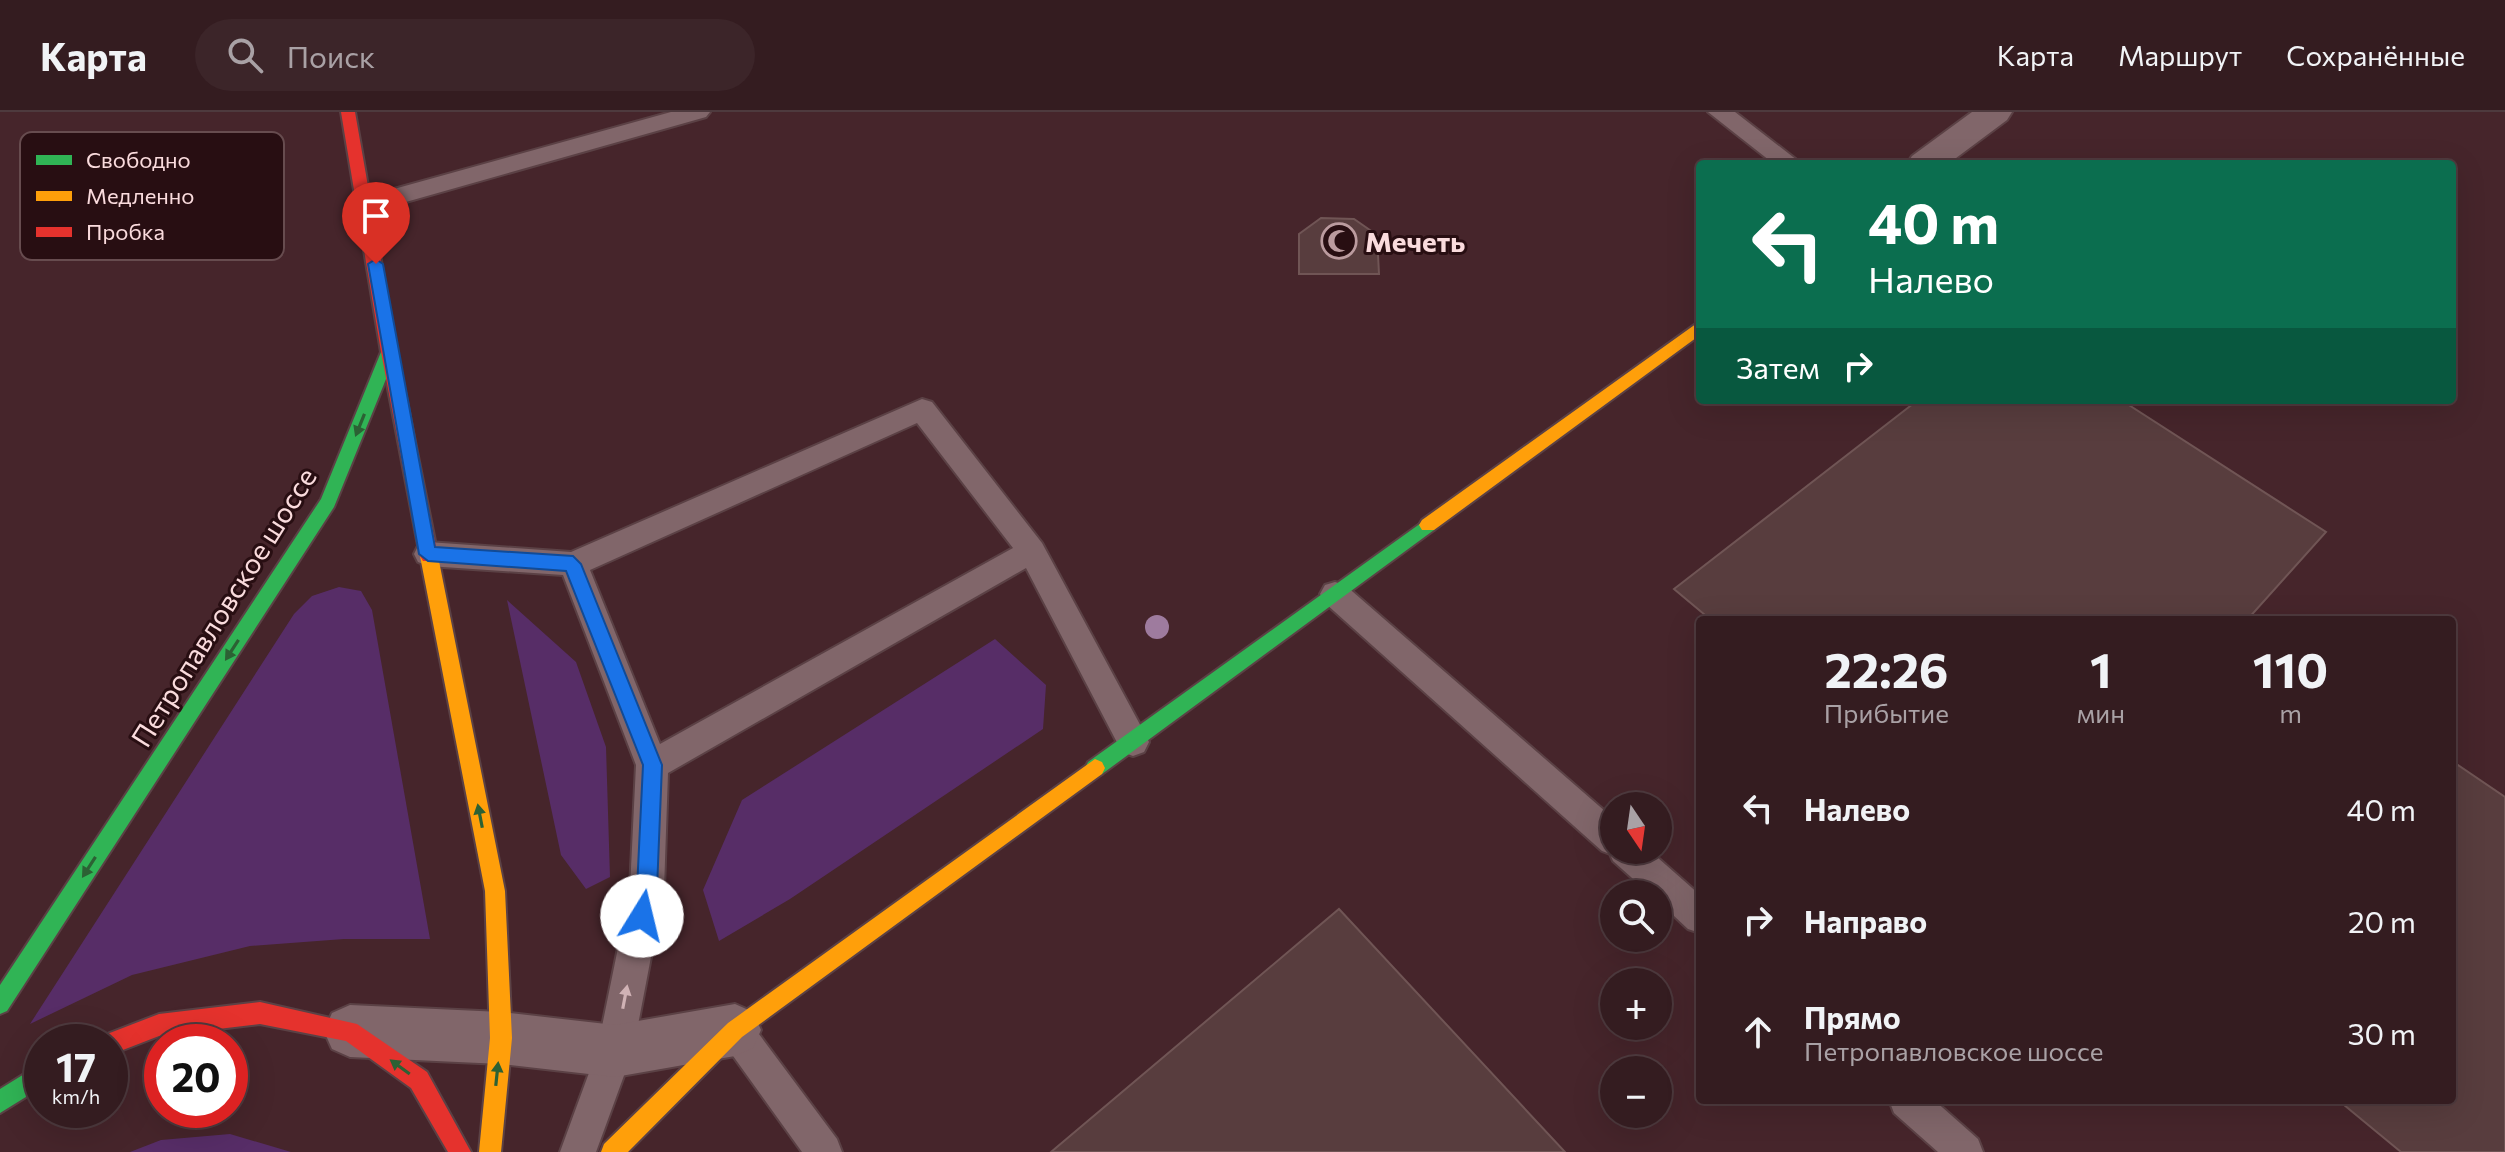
<!DOCTYPE html>
<html lang="ru">
<head>
<meta charset="utf-8">
<style>
	:root { --surface:#341c20; --page:#3c2529; --text:#f1f3f6; --muted:#a9a1a5; --line:#4e3a3e }
	body { margin:0; font-family:Commissioner,sans-serif; background:var(--page); color:var(--text); height:100vh; display:flex; flex-direction:column; font-size:30px; white-space:nowrap }
	* { box-sizing:border-box; margin:0 }
	p { font-size:26px; color:var(--muted) }
	.icon { flex:none; width:44px; height:44px; fill:none; stroke:currentColor; stroke-width:2; stroke-linecap:round; stroke-linejoin:round }
	.map { position:relative; flex:1; overflow:hidden }
	.drawer { position:absolute; left:1696px; top:504px; width:760px; height:488px; display:flex; flex-direction:column; background:var(--surface); border-radius:8px; box-shadow:0 8px 32px #0002,0 0 0 2px var(--line) }
	.drawer>* { flex:none }
	.banner { position:absolute; left:1696px; top:48px; width:760px; height:244px; border-radius:8px; box-shadow:0 8px 32px #0002,0 0 0 2px var(--line); background:#0b6e4f; color:#fff; overflow:hidden }
	.needle { width:52px; rotate:167deg }
	.controls { position:absolute; left:1600px; top:680px; display:grid; gap:16px }
	.controls a { display:grid; place-items:center; width:72px; height:72px; border-radius:50%; background:var(--surface); box-shadow:0 8px 32px #0002,0 0 0 2px var(--line); font-size:40px }
	.speed { position:absolute; left:24px; top:912px; display:flex; gap:16px; font-size:40px; font-weight:700; text-align:center }
	.speed>* { display:grid; place-content:center; width:104px; height:104px; border-radius:50%; background:var(--surface); box-shadow:0 8px 32px #0002,0 0 0 2px var(--line); line-height:1 }
	.speed small { font-size:20px; font-weight:400 }
	.speed .limit { border:12px solid #d22; background:#fff; color:#111 }
	.pin { position:absolute; display:grid; place-items:center; width:68px; height:68px; color:#fff; margin:-82px -34px; border-radius:50% 50% 50% 0; rotate:-45deg; box-shadow:0 0 8px #0007 }
	.pin .icon { rotate:45deg }
	.me { position:absolute; width:88px; margin:-44px; rotate:9deg; stroke-linejoin:round; filter:drop-shadow(0 0 6px #0008) }
	.turn { display:flex; align-items:center; gap:28px; height:168px; padding:0 40px; font-size:36px }
	.turn .icon { width:104px; height:104px; stroke-width:2.5 }
	.turn b { display:block; font-size:56px; line-height:68px }
	.then { display:flex; align-items:center; height:76px; padding:0 40px; background:#0003; gap:16px; font-size:30px }
	.eta { display:flex; justify-content:space-evenly; align-items:center; height:136px; text-align:center }
	.eta b { font-size:48px; font-weight:700; line-height:56px }
	ul { padding:0; list-style:none }
	li { display:flex; align-items:center; gap:24px; height:112px; padding:0 40px }
	li div { flex:1 }
	li b { display:block; font-size:30px }
	li em { font-style:normal }
	header { display:flex; align-items:center; gap:48px; box-sizing:border-box; height:112px; padding:0 40px; background:var(--surface); border-bottom:2px solid var(--line) }
	header strong { font-size:38px }
	nav { display:flex; gap:44px; margin-inline-start:auto; font-size:28px }
	.search { width:560px; height:72px; background:var(--page); display:flex; align-items:center; gap:20px; box-sizing:border-box; padding:0 28px; border-radius:44px; color:var(--muted); font-size:30px }
	.map>svg:first-child { display:block }
	.green { fill:#572d67 }
	.building { fill:#583d3e; stroke:#705555; stroke-width:2 }
	.lines { fill:none; stroke-linecap:round; stroke-linejoin:round }
	.lane-casing { stroke:#5b4145; stroke-width:4 }
	.street-casing { stroke:#5b4145; stroke-width:4 }
	.fast-casing { stroke:#5b4145; stroke-width:4 }
	.slow-casing { stroke:#5b4145; stroke-width:4 }
	.jam-casing { stroke:#5b4145; stroke-width:4 }
	.lane { fill:#81666a; fill-rule:evenodd }
	.street { fill:#81666a; fill-rule:evenodd }
	.fast { fill:#30b455; fill-rule:evenodd }
	.slow { fill:#ff9f0a; fill-rule:evenodd }
	.jam { fill:#e5322d; fill-rule:evenodd }
	.tree { fill:#9e7b9e }
	.oneway { fill:#2c6134 }
	.oneway2 { fill:#d0b2b5 }
	.route { fill:#1a73e8; stroke:#114b97; stroke-width:2 }
	.labels { text-anchor:middle; dominant-baseline:central; stroke-width:6; stroke-linejoin:round; paint-order:stroke }
	.poi-label { font-size:28px; font-weight:bold; fill:#fadbdd; stroke:#280e12; text-anchor:start }
	.street-label { font-size:28px; fill:#fadbdd; stroke:#280e12 }
	.key { fill:#280e12; stroke:#674c4f; stroke-width:2 }
	.key-label { font-size:22px; fill:#fadbdd }
</style>
</head>
<body>
<header>
<strong>Карта</strong>
<div class="search"><svg class="icon" aria-label="search" viewBox="0 0 24 24"><circle cx="10" cy="10" r="6"/><path d="M15 15l6 6"/></svg>Поиск</div>
<nav><a>Карта</a><a>Маршрут</a><a>Сохранённые</a></nav>
</header>
<div class="map">
<svg width="2505" height="1040" viewBox="0 0 2505 1040">
	<rect width="100%" height="100%" fill="#46252b"/>
	<!-- green -->
	<path class="green" d="M339 475 361 479 372 498 430 827H344L250 834 132 863 30 912 294 502 312 484Z
		M507 488 576 550 606 635 610 765 586 777 561 743Z
		M995 527 1046 573 1043 617 790 787 719 829 703 778 742 688Z
		M230 1022 291 1040H130L161 1028Z"/>
	<!-- building -->
	<path class="building" d="M1321 106 1354 107 1377 123 1379 162H1299V122Z
		M1918 288H2121L2326 420 2247 508H1711L1674 477Z
		M2452 649 2505 685V1040H2401L2338 988H2452Z
		M1339 797 1565 1040H1051Z"/>
	<g class="lines">
		<defs>
			<path id="lane" d="M671 0H710L706 5 367 101 358 99 355 93 358 87Z
				M1708 0H1735L1802 52H1774Z
				M922 287 932 290 1042 431 1144 620 1149 630 1144 640 1133 644 1122 640 1026 456 668 661 664 777 633 939 596 1040H560L597 939 630 777 636 653 563 463 428 454 418 450 414 442 418 434 428 430 571 440ZM917 311 1013 436 660 632 590 458Z
				M1335 470 1345 473 1614 707V738H1649L1700 783V821L1688 817 1658 789V782H1650L1613 749 1610 742 1602 739 1325 491 1320 482 1325 473Z
				M735 900 747 906 837 1027 842 1040H802L723 930 717 918 723 906Z
				M1889 988H1934L1978 1027 1983 1040H1938L1894 1001Z"/>
			<path id="street" d="M1972 0H2012L2007 8 1948 52H1907L1912 44Z
				M735 892 753 900 761 918 753 936 735 944 615 965 501 952 350 945 332 937 324 919 332 901 350 893 501 900 615 913Z"/>
			<path id="fast" d="M389 234 397 240 334 395 7 899 0 902V873L321 387 381 240Z
				M1428 406 1434 408 1437 413 1434 418 1102 662 1095 665 1088 662 1085 656 1088 650Z
				M42 951V975L0 1001V977Z"/>
			<path id="slow" d="M1700 209V223L1434 418H1422L1419 413 1422 408Z
				M429 437 435 439 438 444 505 779 512 926 501 1040H479L490 926 485 779 420 444 423 439Z
				M1095 647 1102 650 1105 656 1102 662 742 925 628 1040H601L604 1032 728 911Z"/>
			<path id="jam" d="M341 0H355L397 240 438 444 435 449H423L420 444 381 240Z
				M260 890 357 912 427 960 471 1040H448L411 976 346 929 260 912 159 924 110 943V930H100L102 924 159 902Z"/>
		</defs>
		<!-- lane casing -->
		<use href="#lane" class="lane-casing"/>
		<!-- street casing -->
		<use href="#street" class="street-casing"/>
		<!-- fast casing -->
		<use href="#fast" class="fast-casing"/>
		<!-- slow casing -->
		<use href="#slow" class="slow-casing"/>
		<!-- jam casing -->
		<use href="#jam" class="jam-casing"/>
		<!-- lane -->
		<use href="#lane" class="lane"/>
		<!-- street -->
		<use href="#street" class="street"/>
		<!-- fast -->
		<use href="#fast" class="fast"/>
		<!-- slow -->
		<use href="#slow" class="slow"/>
		<!-- jam -->
		<use href="#jam" class="jam"/>
	</g>
	<!-- trees -->
	<circle class="tree" cx="1157" cy="515" r="12"/>
	<!-- one-way arrows -->
	<defs><path id="oneway-solid" d="M-6-.8H1V-3.2L6.5 0L1 3.2V.8H-6Z" transform="scale(2)"/></defs>
	<g class="oneway">
		<use href="#oneway-solid" transform="translate(360 313) rotate(112)"/>
		<use href="#oneway-solid" transform="translate(232 538) rotate(123)"/>
		<use href="#oneway-solid" transform="translate(480 704) rotate(-101)"/>
		<use href="#oneway-solid" transform="translate(89 755) rotate(123)"/>
		<use href="#oneway-solid" transform="translate(400 955) rotate(-144)"/>
		<use href="#oneway-solid" transform="translate(497 962) rotate(-84)"/>
	</g>
	<use class="oneway2" href="#oneway-solid" transform="translate(625 885) rotate(-79)"/>
	<!-- route -->
	<path class="route" d="M376 147 383 152 435 435 573 444 581 452 662 653 657 777 649 811 642 814 634 811 631 804 637 777 643 653 566 459 428 449 419 442 368 152Z"/>
	<!-- icons -->
	<defs>
		<symbol id="mosque-ring" viewBox="-11 -11 22 22"><circle r="9.5" fill="#280e12" stroke="#bb9b9f" stroke-width="1.5"/><path d="M3.5-4.9A6 6 0 1 0 3.5 4.9A5 5 0 1 1 3.5-4.9Z" fill="#bb9b9f"/></symbol>
	</defs>
	<g fill-rule="evenodd">
		<use href="#mosque-ring" x="1319" y="109" width="40" height="40"/>
	</g>
	<g class="labels">
		<!-- poi labels -->
		<g class="poi-label">
			<text x="1365" y="129">Мечеть</text>
		</g>
		<!-- street labels -->
		<g class="street-label">
			<text transform="translate(223 495) rotate(-58)">Петропавловское шоссе</text>
		</g>
	</g>
	<!-- legend -->
	<rect x="20" y="20" width="264" height="128" rx="12" class="key"/>
	<rect x="36" y="43" width="36" height="10" fill="#30b455"/>
	<rect x="36" y="79" width="36" height="10" fill="#ff9f0a"/>
	<rect x="36" y="115" width="36" height="10" fill="#e5322d"/>
	<g class="key-label">
		<text x="86" y="56">Свободно</text>
		<text x="86" y="92">Медленно</text>
		<text x="86" y="128">Пробка</text>
	</g>
</svg>
<div class="controls">
<a><svg class="needle" viewBox="-14 -14 28 28"><path d="M0-13l5 13h-10z" fill="#e53935"/><path d="M0 13l5-13h-10z" fill="#a9a1a5"/></svg></a>
<a><svg class="icon" aria-label="search" viewBox="0 0 24 24"><circle cx="10" cy="10" r="6"/><path d="M15 15l6 6"/></svg></a>
<a>+</a>
<a>−</a>
</div>
<div class="speed"><div>17<small>km/h</small></div><div class="limit">20</div></div>
<div class="pin" style="left:376px;top:152px;background:#d93025"><svg class="icon" aria-label="arrive" viewBox="0 0 24 24"><path d="M6 21V4h12l-3 4 3 4H6"/></svg></div>
<svg class="me" style="left:642px;top:804px" viewBox="-20 -20 40 40"><circle r="19" fill="#fff"/><path d="M0-13L10 11 0 6-10 11z" fill="#1a73e8"/></svg>
<div class="banner">
<div class="turn"><svg class="icon" aria-label="left" viewBox="0 0 24 24"><path d="M17 20v-9H6M10 6l-5 5 5 5"/></svg><div><b>40 m</b>Налево</div></div>
<div class="then">Затем<svg class="icon" aria-label="right" viewBox="0 0 24 24"><path d="M7 20v-9h11M14 6l5 5-5 5"/></svg></div>
</div>
<section class="drawer">
<div class="eta">
<div><b>22:26</b><p>Прибытие</p></div>
<div><b>1</b><p>мин</p></div>
<div><b>110</b><p>m</p></div>
</div>
<ul>
<li><svg class="icon" aria-label="left" viewBox="0 0 24 24"><path d="M17 20v-9H6M10 6l-5 5 5 5"/></svg><div><b>Налево</b></div><em>40 m</em></li>
<li><svg class="icon" aria-label="right" viewBox="0 0 24 24"><path d="M7 20v-9h11M14 6l5 5-5 5"/></svg><div><b>Направо</b></div><em>20 m</em></li>
<li><svg class="icon" aria-label="ahead" viewBox="0 0 24 24"><path d="M12 20V5M6 11l6-6 6 6"/></svg><div><b>Прямо</b><p>Петропавловское шоссе</p></div><em>30 m</em></li>
</ul>
</section>
</div>
</body>
</html>
